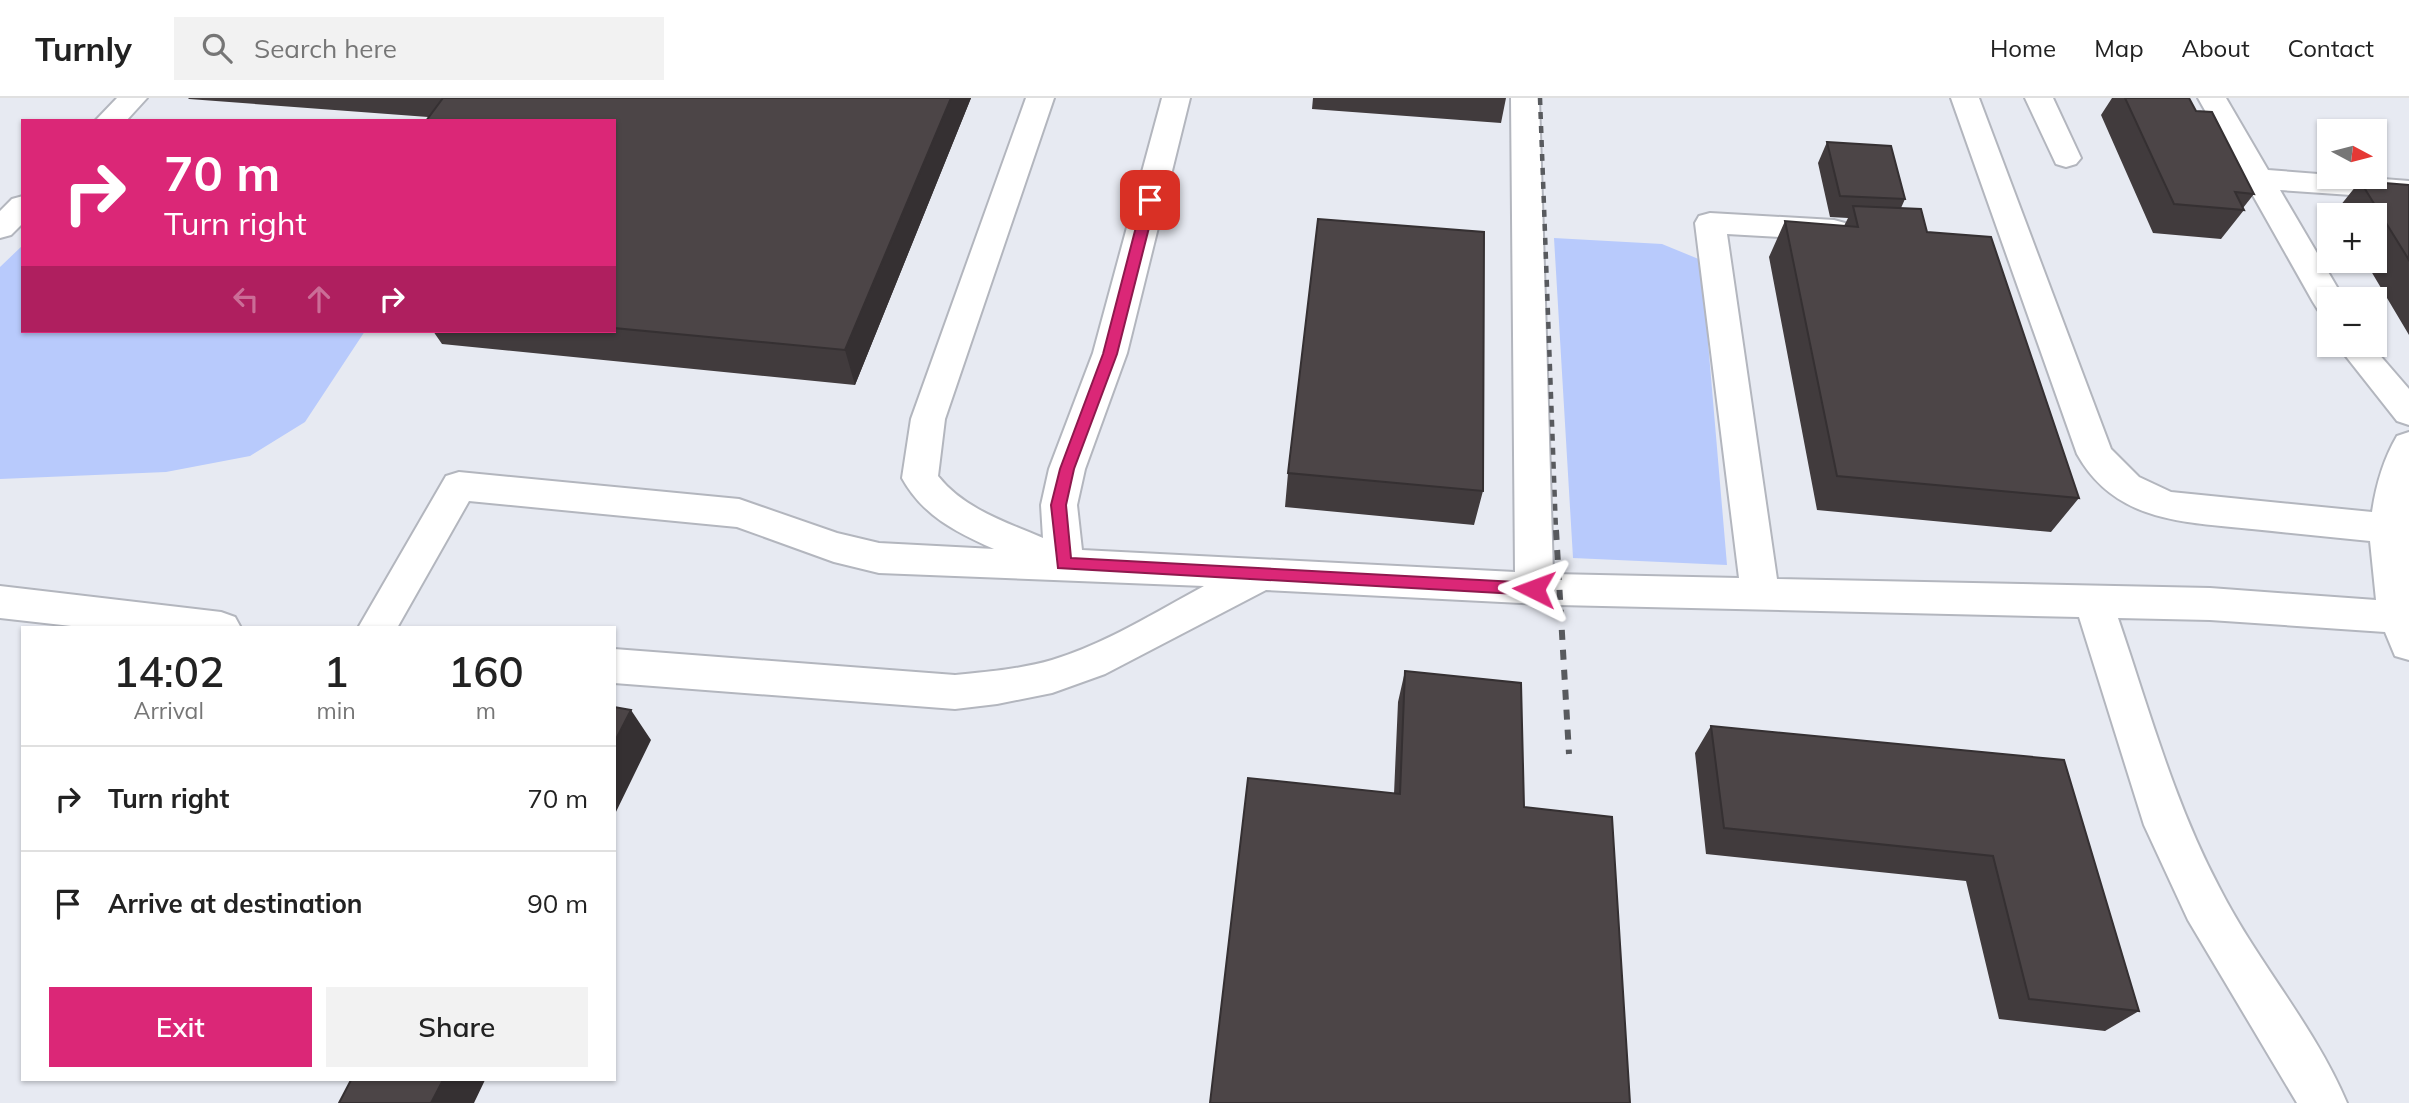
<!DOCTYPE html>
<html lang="en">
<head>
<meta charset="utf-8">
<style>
	:root { --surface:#fff; --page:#f2f2f2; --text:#222; --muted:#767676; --line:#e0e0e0; --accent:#db2777 }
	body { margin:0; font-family:Mulish,sans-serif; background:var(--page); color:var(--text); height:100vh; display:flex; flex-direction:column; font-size:26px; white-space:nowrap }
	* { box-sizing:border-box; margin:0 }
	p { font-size:23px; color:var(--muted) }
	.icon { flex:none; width:38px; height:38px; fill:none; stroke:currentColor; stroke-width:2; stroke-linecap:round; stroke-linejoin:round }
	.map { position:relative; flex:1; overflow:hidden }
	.details { position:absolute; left:21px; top:528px; width:595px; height:455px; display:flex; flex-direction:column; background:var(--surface); border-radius:0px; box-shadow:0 2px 5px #0004 }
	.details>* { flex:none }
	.guide { position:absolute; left:21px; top:21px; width:595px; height:214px; border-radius:0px; box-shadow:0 2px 5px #0004; background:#db2777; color:#fff; overflow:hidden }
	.needle { width:46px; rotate:97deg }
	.buttons { position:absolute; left:2317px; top:21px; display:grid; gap:14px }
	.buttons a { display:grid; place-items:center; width:70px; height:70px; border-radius:0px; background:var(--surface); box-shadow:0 2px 5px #0004; font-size:35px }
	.pin { position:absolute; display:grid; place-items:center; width:60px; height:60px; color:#fff; margin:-30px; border-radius:14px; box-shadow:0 4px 10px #0006 }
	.me { position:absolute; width:77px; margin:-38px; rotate:273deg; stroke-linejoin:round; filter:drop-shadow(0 0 5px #0008) }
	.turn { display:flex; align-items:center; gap:24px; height:147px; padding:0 28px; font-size:32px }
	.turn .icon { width:91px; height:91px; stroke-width:2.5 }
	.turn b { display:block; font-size:49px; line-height:60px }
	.lanes { display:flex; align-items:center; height:66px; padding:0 28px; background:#0003; justify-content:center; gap:35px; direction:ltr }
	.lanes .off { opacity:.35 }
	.eta { display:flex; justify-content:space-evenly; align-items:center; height:119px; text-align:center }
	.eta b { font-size:42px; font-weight:600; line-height:49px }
	.button { display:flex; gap:14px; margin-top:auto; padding:14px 28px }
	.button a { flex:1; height:80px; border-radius:0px; background:var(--accent); color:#fff; font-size:28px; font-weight:600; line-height:80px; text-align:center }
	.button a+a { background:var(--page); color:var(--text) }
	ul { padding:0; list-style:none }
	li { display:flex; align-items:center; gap:21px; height:105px; padding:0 28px; border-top:2px solid var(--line) }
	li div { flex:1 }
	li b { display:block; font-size:26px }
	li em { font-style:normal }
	header { display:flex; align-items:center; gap:42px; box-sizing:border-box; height:98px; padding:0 35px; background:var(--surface); border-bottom:2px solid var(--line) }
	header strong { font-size:33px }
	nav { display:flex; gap:38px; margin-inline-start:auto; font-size:24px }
	.search { width:490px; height:63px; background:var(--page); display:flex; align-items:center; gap:18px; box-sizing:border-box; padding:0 24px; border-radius:0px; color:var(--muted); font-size:26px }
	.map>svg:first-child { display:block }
	.green { fill:#b8cafc }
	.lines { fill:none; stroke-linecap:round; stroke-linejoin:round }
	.minor-casing { stroke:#b3b6be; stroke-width:4 }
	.minor { fill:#fff; fill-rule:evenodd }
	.rail-far1 { stroke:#585a5e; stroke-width:4.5; stroke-dasharray:7 7; stroke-linecap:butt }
	.rail { stroke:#585a5e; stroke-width:6; stroke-dasharray:10 10; stroke-linecap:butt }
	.wall { fill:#413b3d }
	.shaded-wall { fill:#353032 }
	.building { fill:#4c4547; stroke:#353032; stroke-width:2 }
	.route { fill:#db2777; stroke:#8e194d; stroke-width:2 }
</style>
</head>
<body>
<header>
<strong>Turnly</strong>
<div class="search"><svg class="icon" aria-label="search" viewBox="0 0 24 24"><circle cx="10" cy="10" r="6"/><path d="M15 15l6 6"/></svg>Search here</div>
<nav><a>Home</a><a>Map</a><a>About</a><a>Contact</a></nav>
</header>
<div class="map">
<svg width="2409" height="1005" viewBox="0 0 2409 1005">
	<rect width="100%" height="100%" fill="#e7eaf2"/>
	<!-- green -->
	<path class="green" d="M1554 140 1662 146 1701 162 1727 467 1573 460Z
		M23 147V233H365L305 324 250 358 166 374 0 381V169Z"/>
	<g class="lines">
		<defs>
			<path id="minor" d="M117 0H147L126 23H95Z
				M1026 0H1054L945 321 938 378C964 411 1006 424 1043 440L1041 407 1049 371 1093 255 1162 0H1190L1127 255 1085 371 1077 407 1082 452 1515 474 1511 0H1539L1553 476 1739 480 1695 125 1699 118 1710 115 1834 122 1845 125 1849 132 1845 139 1834 142 1727 136 1777 481 2210 490 2376 502 2370 443C2330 439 2291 435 2252 431 2183 424 2115 424 2077 356L1951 0H1979L2111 351 2139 379 2171 394 2372 414C2376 387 2383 362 2397 338L2409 334V562L2395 558 2385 534 2210 522 2118 520C2149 611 2174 704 2219 789 2257 864 2314 927 2347 1005H2297L2188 822 2144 727 2079 519 1558 507 1266 492 1105 576 1052 595 997 606 955 611 614 585V551L955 577C987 574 1021 571 1052 562 1105 546 1156 514 1204 488L879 475 834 464 737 429 469 403 397 530H358L446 378 459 374 739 401 837 435 879 445 994 451C956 434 923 418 902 380L911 321Z
				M2025 0H2053L2081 60 2076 66 2066 69 2056 66Z
				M2198 0H2226L2268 72 2409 83V101L2280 92 2344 201H2329V215L2318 212 2313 204Z
				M23 98V125L11 137 0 140V113L12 101Z
				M2337 247H2371L2409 291V327L2397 323Z
				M0 488 221 514 235 519 241 530H89L0 520Z"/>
		</defs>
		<!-- minor casing -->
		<use href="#minor" class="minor-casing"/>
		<!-- minor -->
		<use href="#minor" class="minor"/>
		<!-- rail-far1 -->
		<path class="rail-far1" d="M1540 0 1556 433"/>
		<!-- rail -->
		<path class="rail" d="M1556 432 1569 656"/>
	</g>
	<!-- wall -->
	<path class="wall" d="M188 0H971L855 287 442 246 433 233H614V23L428 19 189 1Z
		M1313 0H1506L1501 25 1312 11Z
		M2112 0H2189L2196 13 2254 96 2243 110 2244 112 2221 141 2153 135 2101 17Z
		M1827 44 1905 101 1901 110 1927 134 2079 400 2051 434 1817 412 1769 159 1785 123 1844 128 1848 120 1830 119 1818 65Z
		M2360 83 2409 87V237L2365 163H2375V117H2339L2336 113Z
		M1288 375 1483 393 1474 427 1285 409Z
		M1405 573 1524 709 1394 696 1398 604Z
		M1711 628 2064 662 2139 913 2105 933 1999 921 1966 783 1706 756 1695 655Z"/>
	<!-- shaded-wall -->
	<path class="shaded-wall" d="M951 0H971L855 287 845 252Z
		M631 612 651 642 614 718V645Z
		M443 982H485L474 1005H431Z"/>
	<!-- building -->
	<path class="building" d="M443 0H951L845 252 614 230V23H426Z
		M2125 0H2189L2196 13 2212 14 2254 96 2235 94 2244 112 2174 106Z
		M1827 44 1891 48 1905 101 1840 98Z
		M2360 83 2409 87V162Z
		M1853 108 1921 111 1927 134 1991 139 2079 400 1837 378 1785 123 1858 129Z
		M1318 121 1484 134 1483 393 1288 375Z
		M1405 573 1521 585 1524 709 1612 719 1630 1005H1210L1248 680 1400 696Z
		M614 609 631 612 614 645Z
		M1711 628 2064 662 2139 913 2029 901 1993 758 1724 730Z
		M351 982H443L431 1005H339Z"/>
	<!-- route -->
	<path class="route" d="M1150 98 1156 102 1117 256 1074 371 1066 407 1071 460 1534 485 1540 487 1542 491 1540 496 1534 497 1058 470 1051 407 1060 371 1103 256 1143 102Z"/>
</svg>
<div class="buttons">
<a><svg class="needle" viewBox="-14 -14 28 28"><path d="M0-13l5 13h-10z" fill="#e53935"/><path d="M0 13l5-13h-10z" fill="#767676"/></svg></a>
<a>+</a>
<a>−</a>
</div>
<div class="pin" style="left:1150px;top:102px;background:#d93025"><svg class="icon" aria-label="arrive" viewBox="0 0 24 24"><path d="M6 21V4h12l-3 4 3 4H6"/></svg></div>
<svg class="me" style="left:1534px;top:491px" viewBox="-20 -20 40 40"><path d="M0-17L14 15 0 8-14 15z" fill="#db2777" stroke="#fff" stroke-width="4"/></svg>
<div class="guide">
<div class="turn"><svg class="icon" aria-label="right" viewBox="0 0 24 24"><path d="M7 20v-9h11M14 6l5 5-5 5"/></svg><div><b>70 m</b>Turn right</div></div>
<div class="lanes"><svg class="icon off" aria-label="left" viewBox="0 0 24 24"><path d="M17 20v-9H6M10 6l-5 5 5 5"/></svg><svg class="icon off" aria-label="ahead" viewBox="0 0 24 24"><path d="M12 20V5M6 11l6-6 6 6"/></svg><svg class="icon" aria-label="right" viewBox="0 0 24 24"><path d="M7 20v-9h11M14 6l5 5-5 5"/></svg></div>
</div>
<section class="details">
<div class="eta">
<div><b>14:02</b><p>Arrival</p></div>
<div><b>1</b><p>min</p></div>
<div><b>160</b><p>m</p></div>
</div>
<ul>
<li><svg class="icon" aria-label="right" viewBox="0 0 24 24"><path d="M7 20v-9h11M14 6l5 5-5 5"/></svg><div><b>Turn right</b></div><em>70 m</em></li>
<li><svg class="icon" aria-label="arrive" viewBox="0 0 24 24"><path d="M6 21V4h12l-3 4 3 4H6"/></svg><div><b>Arrive at destination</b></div><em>90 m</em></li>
</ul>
<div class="button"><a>Exit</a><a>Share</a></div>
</section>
</div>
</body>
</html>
